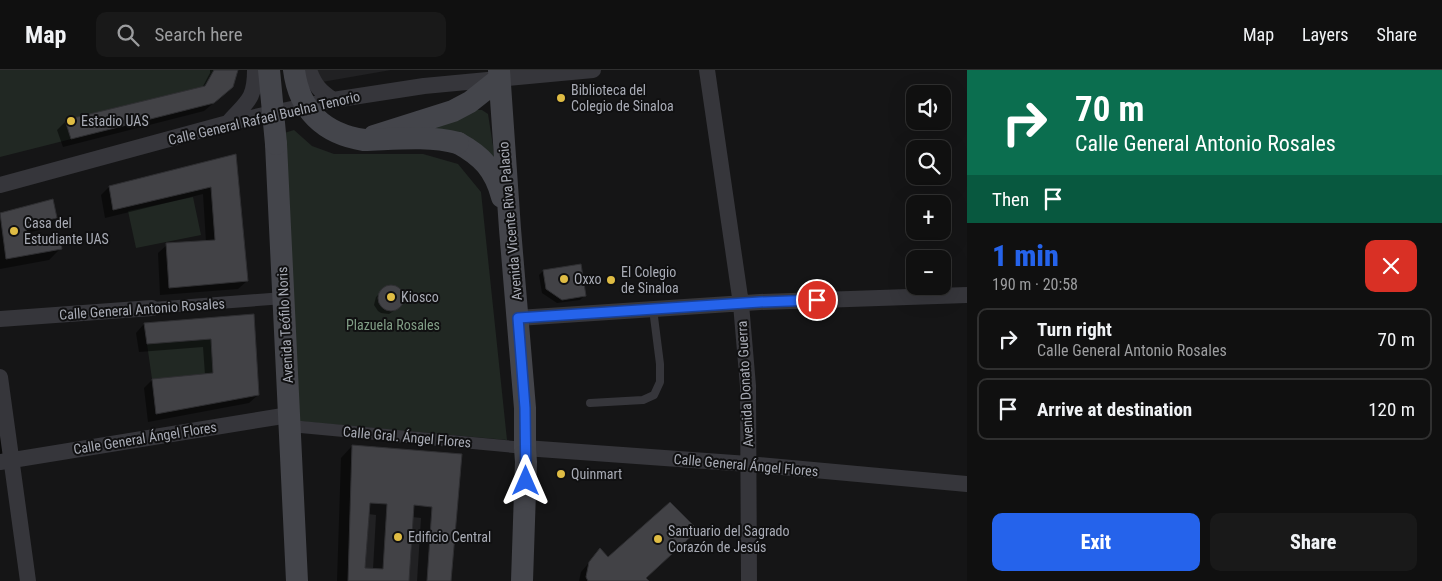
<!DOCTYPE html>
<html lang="en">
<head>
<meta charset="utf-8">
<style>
	:root { --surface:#101010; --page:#191919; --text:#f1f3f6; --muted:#9c9d9f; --line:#303030; --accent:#2563eb }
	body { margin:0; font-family:"Roboto Condensed",sans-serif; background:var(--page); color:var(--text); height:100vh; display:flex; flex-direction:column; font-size:19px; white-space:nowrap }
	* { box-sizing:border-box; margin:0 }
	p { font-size:16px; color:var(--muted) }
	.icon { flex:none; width:28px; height:28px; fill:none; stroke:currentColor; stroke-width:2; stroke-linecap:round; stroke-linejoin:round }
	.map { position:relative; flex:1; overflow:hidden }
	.sheet { display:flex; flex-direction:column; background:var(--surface); width:475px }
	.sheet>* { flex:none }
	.guide { background:#0b6e4f; color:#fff; overflow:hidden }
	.tools { position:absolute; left:906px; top:15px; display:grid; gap:10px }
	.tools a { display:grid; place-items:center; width:45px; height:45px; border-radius:10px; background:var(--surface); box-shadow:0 5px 20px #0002,0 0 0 1px var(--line); font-size:25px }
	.pin { position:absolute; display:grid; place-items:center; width:42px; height:42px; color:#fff; margin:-21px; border:2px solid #fff; border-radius:50%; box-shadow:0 1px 5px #0007 }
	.me { position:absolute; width:55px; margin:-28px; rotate:0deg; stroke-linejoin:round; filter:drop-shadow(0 0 4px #0008) }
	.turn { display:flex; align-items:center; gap:18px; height:105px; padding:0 25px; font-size:22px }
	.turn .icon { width:65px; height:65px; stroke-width:2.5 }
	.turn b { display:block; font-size:35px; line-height:42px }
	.then { display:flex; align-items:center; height:48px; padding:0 25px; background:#0003; gap:10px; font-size:19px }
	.round { display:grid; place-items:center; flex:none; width:52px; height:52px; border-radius:10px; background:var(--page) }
	.overview { display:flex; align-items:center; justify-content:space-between; height:85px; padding:0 25px }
	h1 { font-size:30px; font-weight:800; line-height:38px; color:var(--accent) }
	.button { display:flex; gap:10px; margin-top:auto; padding:10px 25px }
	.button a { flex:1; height:58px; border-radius:10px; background:var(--accent); color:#fff; font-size:20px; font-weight:800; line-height:58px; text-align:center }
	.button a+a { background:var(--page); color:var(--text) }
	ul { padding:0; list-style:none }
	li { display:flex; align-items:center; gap:15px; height:62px; margin:0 10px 8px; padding:0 15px; border:2px solid var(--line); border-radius:10px }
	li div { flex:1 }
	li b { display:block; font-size:19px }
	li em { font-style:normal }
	header { display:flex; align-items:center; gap:30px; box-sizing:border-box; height:70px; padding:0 25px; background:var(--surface); border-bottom:1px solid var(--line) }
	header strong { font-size:24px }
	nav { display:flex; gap:28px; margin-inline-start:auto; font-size:18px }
	.search { width:350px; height:45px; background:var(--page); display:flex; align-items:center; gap:12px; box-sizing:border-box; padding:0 18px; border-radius:10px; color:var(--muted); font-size:19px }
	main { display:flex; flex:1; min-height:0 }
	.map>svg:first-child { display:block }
	.built { fill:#212123 }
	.green { fill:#212823 }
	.shadow { fill:#0007; fill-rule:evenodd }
	.building { fill:#424246; stroke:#2f2f32; fill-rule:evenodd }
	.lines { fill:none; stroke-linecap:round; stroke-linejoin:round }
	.service { stroke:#36363b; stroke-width:8 }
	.pedestrian { stroke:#36363b; stroke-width:12 }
	.minor { stroke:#36363b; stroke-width:16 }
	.secondary { stroke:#44454b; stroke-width:22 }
	.secondary-bridge { stroke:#44454b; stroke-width:22 }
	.route-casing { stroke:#184099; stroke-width:12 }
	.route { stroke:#2563eb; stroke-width:9 }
	.poi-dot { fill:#dfbc44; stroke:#101011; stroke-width:2 }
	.labels { text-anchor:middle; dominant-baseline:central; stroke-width:4; stroke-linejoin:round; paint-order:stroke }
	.poi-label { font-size:14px; fill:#a8abb5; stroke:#101011; text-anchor:start }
	.street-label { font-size:14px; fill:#a8abb5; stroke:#101011 }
	.park-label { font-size:14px; fill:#819e86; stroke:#101011 }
</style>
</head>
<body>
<header>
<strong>Map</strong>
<div class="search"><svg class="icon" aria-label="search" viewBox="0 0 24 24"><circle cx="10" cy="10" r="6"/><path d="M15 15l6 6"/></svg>Search here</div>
<nav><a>Map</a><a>Layers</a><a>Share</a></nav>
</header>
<main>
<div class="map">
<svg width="967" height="511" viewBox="0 0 967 511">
	<rect width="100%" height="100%" fill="#151516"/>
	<!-- built -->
	<path class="built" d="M313 0H391L322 12Z
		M352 375 462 384 451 511H348Z"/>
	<!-- green -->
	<path class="green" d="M0 0H238L233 17 214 33 0 87Z
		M474 40H482L488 44 496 95 413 61Z
		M294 60 312 76 334 84H423L458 94 481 122 507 370 296 351 281 64Z
		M193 127 201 165 136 178 128 141Z
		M211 269 213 303 152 309 147 274Z"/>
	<!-- shadow -->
	<path class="shadow" d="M210 0H237L223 25 204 41 63 77 57 60 66 51 202 18 210 3Z
		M235 86 247 211 238 219 160 225 158 183 167 175 206 172 203 124 105 148 101 125 109 117Z
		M53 131 56 148 44 159 26 163 28 175 61 178 49 190 0 199V144Z
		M543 201 585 225 580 230 557 233 542 223 539 205Z
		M391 216 398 218 402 224V232L395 240 389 244 381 243 378 241 374 235 376 227 387 217Z
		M252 246 258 325 249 333 148 352 144 318 152 310 205 305 203 277 139 282 136 263 144 254Z
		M0 363 3 382 0 386Z
		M352 376 460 385 450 511H417L421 448 412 447 408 511H337L341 388ZM368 444 376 445 373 499H364Z
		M600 480 608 489 647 511H579L581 502Z"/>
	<!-- building -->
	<path class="building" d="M214 0H238L233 17 214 33 71 69 65 50 205 16Z
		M236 84 248 211 169 218 166 173 215 170 211 117 113 140 109 116Z
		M53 129 57 148 25 155 29 174 60 168 62 179 6 189 0 143Z
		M581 194 586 226 562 230 546 219 543 200Z
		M378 228a13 13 0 1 1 26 0a13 13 0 1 1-26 0Z
		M254 244 259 325 156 344 152 309 213 303 211 269 147 274 144 253Z
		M352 375 462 384 451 511H427L432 437 414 435 409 511H348ZM370 433 387 434 383 499 365 498Z
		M670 432 698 460 646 508 649 511H588L586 507 589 492 600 478 608 487Z"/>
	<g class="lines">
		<!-- service -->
		<path class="service" d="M590 333 643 330 654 325 660 312V294L653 239"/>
		<!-- pedestrian -->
		<path class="pedestrian" d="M152 238 284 228
			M290 356 525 378"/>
		<!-- minor -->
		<path class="minor" d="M309 0C315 16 320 21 333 30
			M707 0 741 234 748 316 749 511
			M228 53C246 32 255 31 255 0
			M0 115 228 53 333 30 424 16 593 0
			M518 248 760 232 967 225
			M0 249 152 238
			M0 307 28 511
			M525 378 748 394 967 414
			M0 392 289 345"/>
		<!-- secondary -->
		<path class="secondary" d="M499 0 510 159 525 338V378L526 392 522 511
			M374 66 453 41 470 32 499 9
			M458 73C482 86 495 100 502 127
			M276 74 297 511"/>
		<!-- secondary-bridge -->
		<path class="secondary-bridge" d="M269 0 276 74
			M294 0C299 40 324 64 364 70 395 69 428 65 458 73"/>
	</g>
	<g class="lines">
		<defs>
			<path id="route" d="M526 411 525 338 518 248 760 232 817 230"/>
		</defs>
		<!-- route casing -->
		<use href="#route" class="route-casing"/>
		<!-- route -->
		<use href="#route" class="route"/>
	</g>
	<!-- markers -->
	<g class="poi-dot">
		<circle cx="561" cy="28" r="5"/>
		<circle cx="71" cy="51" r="5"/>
		<circle cx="14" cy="161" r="5"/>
		<circle cx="564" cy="209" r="5"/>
		<circle cx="611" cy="210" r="5"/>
		<circle cx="391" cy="227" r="5"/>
		<circle cx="561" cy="404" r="5"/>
		<circle cx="398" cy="467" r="5"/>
		<circle cx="658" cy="469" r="5"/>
	</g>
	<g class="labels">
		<!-- poi labels -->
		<g class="poi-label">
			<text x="571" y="20">Biblioteca del<tspan x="571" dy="16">Colegio de Sinaloa</tspan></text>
			<text x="81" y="51">Estadio UAS</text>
			<text x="24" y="153">Casa del<tspan x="24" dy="16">Estudiante UAS</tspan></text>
			<text x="621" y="202">El Colegio<tspan x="621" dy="16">de Sinaloa</tspan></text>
			<text x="574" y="209">Oxxo</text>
			<text x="401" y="227">Kiosco</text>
			<text x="571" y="404">Quinmart</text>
			<text x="668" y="461">Santuario del Sagrado<tspan x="668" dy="16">Corazón de Jesús</tspan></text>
			<text x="408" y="467">Edificio Central</text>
		</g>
		<!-- street labels -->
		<g class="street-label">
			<text transform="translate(264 48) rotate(-13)">Calle General Rafael Buelna Tenorio</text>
			<text transform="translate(510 151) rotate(-95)">Avenida Vicente Riva Palacio</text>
			<text transform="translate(142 239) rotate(-4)">Calle General Antonio Rosales</text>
			<text transform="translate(285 255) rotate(-93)">Avenida Teófilo Noris</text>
			<text transform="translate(745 314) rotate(-93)">Avenida Donato Guerra</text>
			<text transform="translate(407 367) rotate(5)">Calle Gral. Ángel Flores</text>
			<text transform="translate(145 368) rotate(-9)">Calle General Ángel Flores</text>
			<text transform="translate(746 395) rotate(5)">Calle General Ángel Flores</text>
		</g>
		<!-- park labels -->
		<g class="park-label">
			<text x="393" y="255">Plazuela Rosales</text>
		</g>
	</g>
</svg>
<div class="tools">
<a><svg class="icon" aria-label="sound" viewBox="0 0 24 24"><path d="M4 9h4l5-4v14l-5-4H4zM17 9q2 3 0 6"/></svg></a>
<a><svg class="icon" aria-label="search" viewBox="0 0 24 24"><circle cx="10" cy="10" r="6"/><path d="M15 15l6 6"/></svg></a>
<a>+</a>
<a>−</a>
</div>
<div class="pin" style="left:817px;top:230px;background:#d93025"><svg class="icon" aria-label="arrive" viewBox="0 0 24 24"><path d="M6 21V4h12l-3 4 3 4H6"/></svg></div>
<svg class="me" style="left:526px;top:411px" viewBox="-20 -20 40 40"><path d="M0-17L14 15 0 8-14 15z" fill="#2563eb" stroke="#fff" stroke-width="4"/></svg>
</div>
<section class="sheet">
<div class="guide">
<div class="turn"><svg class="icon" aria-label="right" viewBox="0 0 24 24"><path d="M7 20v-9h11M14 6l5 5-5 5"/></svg><div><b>70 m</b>Calle General Antonio Rosales</div></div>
<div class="then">Then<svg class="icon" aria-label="arrive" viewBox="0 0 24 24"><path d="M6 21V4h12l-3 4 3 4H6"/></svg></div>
</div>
<div class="overview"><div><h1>1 min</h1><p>190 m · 20:58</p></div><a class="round" style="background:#d93025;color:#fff"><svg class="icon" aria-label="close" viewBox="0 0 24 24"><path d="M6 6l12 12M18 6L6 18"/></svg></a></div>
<ul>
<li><svg class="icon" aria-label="right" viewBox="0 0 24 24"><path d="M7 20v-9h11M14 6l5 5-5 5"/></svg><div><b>Turn right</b><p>Calle General Antonio Rosales</p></div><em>70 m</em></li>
<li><svg class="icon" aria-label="arrive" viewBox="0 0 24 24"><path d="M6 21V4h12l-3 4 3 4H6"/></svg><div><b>Arrive at destination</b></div><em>120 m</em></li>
</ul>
<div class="button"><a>Exit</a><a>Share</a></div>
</section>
</main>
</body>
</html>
